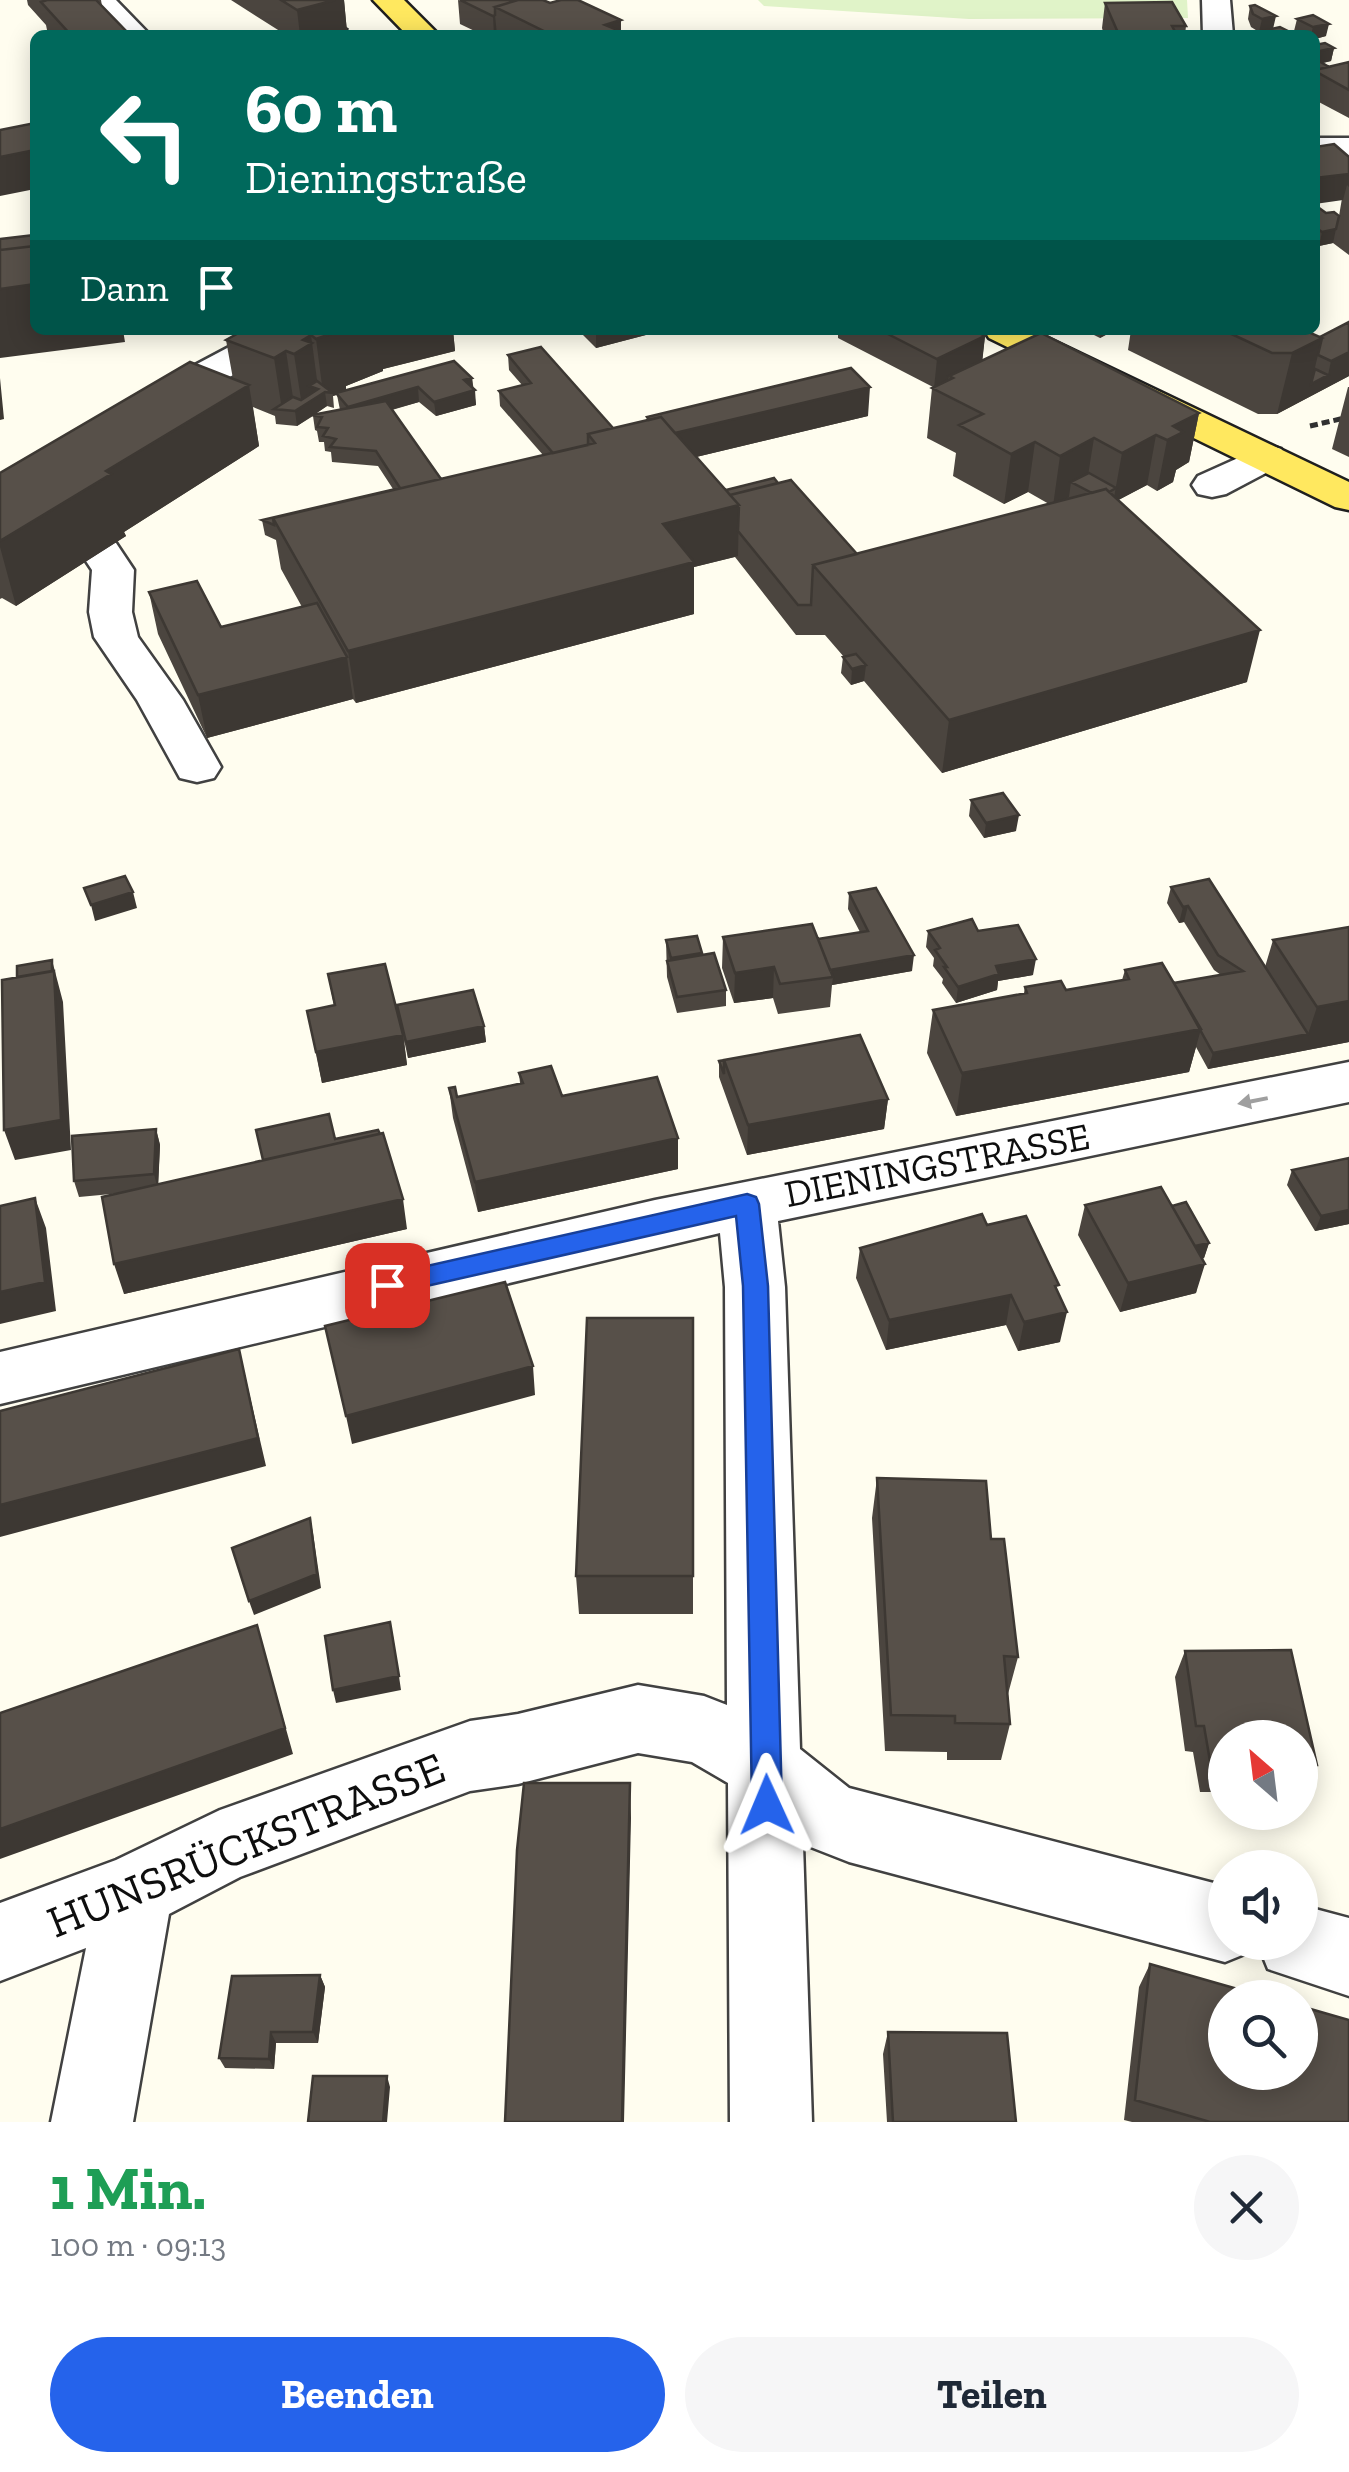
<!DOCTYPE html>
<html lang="de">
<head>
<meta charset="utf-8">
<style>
	:root { --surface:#fff; --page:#f6f6f7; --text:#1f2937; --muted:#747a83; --accent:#2563eb }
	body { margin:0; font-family:"Zilla Slab",serif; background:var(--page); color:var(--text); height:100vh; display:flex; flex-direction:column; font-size:38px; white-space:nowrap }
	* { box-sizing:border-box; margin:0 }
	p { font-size:32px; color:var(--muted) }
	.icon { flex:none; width:55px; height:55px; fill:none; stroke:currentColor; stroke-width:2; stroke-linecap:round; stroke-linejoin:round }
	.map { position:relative; height:2122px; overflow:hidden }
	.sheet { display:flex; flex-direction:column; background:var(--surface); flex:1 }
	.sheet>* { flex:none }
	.banner { position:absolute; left:30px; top:30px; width:1290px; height:305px; border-radius:15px; box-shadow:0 5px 25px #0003; background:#00695c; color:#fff; overflow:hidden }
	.needle { width:65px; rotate:332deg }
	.buttons { position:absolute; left:1208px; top:1720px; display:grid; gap:20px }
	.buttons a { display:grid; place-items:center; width:110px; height:110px; border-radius:50%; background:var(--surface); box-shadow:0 5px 25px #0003; font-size:50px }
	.pin { position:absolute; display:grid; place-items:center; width:85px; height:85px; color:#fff; margin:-42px; border-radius:20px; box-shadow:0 5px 15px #0006 }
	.me { position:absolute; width:110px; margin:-55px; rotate:359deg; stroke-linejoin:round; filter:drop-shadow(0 0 8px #0008) }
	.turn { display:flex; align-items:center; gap:35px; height:210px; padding:0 50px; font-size:45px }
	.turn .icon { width:130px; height:130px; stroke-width:2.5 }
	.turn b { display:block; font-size:70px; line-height:85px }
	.then { display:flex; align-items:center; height:95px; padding:0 50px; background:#0003; gap:20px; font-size:38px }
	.round { display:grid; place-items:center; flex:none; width:105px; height:105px; border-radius:52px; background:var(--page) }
	.overview { display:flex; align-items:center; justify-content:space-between; height:170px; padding:0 50px }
	h1 { font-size:60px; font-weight:700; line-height:75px; color:#1e9e55 }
	.cta { display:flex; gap:20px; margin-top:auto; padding:20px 50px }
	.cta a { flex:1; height:115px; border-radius:60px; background:var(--accent); color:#fff; font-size:40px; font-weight:700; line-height:115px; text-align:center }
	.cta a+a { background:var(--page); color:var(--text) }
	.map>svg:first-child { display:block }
	.pitch { fill:#e0f3c8 }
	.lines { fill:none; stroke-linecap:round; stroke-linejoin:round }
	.minor-casing { stroke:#414141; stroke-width:5 }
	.major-casing { stroke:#1f1f1f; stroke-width:5 }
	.path-far1 { stroke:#303030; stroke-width:4; stroke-dasharray:6 2.5; stroke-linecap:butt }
	.path { stroke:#303030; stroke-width:5; stroke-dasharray:8 4; stroke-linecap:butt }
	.minor { fill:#fff; fill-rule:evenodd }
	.major { fill:#ffe85f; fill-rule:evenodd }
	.wall { fill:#4b453f; fill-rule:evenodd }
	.shaded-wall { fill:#3d3833 }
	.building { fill:#575049; stroke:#3d3833; stroke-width:2.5 }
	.oneway { fill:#9f9f9f }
	.route { fill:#2563eb; stroke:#184099; stroke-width:2.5 }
	.labels { text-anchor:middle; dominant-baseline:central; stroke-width:10; stroke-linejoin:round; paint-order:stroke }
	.street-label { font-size:38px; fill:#0e0e0e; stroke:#fff }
	.near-street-label { font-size:45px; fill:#0e0e0e; stroke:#fff }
</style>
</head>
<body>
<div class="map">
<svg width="1349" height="2122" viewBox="0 0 1349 2122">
	<rect width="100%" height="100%" fill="#fffdef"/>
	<!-- pitch -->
	<path class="pitch" d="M758 0H1187L1188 18 969 19 764 6Z"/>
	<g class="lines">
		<defs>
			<path id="minor" d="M86 0H116L150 35H119Z
				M1202 0H1230L1233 35H1203Z
				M1315 138H1349V158H1315Z
				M261 330H307L302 338 159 415 145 419 131 415 126 407 131 399Z
				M1267 445 1281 449 1287 457 1281 465 1226 494 1212 497 1198 494 1192 485 1198 476Z
				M101 539 116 543 134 570 132 612 138 637 183 700 221 767 214 778 197 782 180 778 137 700 94 637 89 612 92 570 80 552 86 543Z
				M1349 1062V1102L778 1221 785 1287 800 1749 849 1788 1225 1886V1942H1256L1252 1951 1225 1962 849 1862 803 1844 812 2122H730L728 1783 692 1762 638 1753 518 1784 470 1791 240 1877 169 1914 133 2122H51L86 1948 0 1981V1903L116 1860 220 1810 470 1721 518 1714 638 1685 704 1696 727 1705 725 1287 720 1233 0 1404V1352L655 1200Z
				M1300 1905 1349 1918V1996L1268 1969 1257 1942H1300Z"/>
			<path id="major" d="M373 0H404L439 35H407Z
				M984 330H1031L1349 482V510L1335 507 989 338Z"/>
		</defs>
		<!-- minor casing -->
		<use href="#minor" class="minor-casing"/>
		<!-- major casing -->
		<use href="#major" class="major-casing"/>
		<!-- path-far1 -->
		<path class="path-far1" d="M343 27 355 35"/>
		<!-- path -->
		<path class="path" d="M1310 426 1349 417"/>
		<!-- minor -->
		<use href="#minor" class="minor"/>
		<!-- major -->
		<use href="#major" class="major"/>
	</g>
	<!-- wall -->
	<path class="wall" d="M27 0H101L102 6 130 35H48L46 25 28 5Z
		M231 0H344L347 32 338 35H286Z
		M458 0 621 32 630 35H483L460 24Z
		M1105 3 1186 26 1185 35H1104L1102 28Z
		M1250 6 1273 28 1296 35H1257L1259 32 1251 27 1248 19Z
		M1313 15 1326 36 1315 39V35H1301L1294 31 1297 19Z
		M1315 45 1334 48 1331 61 1322 63 1329 67 1349 62V118L1315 100Z
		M1349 157V255L1333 243 1319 246 1315 243V205L1326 213 1339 216Z
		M1349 322V376L1277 414H1258L1128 350 1131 330H1304L1320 337Z
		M244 330H453L455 351 383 369V371L346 386V391L472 378 476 405 436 416 419 402 392 410 441 479 543 455 500 406 499 391 522 385 509 370 508 355 613 428 647 420V417L868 416 696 457 726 490 857 554 1049 504 1028 492 1004 504 953 476 956 453 927 438 932 388 933 387 838 338V330H973L985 336 982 361 1199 413 1189 462 1176 470 1173 482 1157 491 1147 485 1118 500 1247 682 942 773 864 681 851 685 841 673 843 657H844L825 635H796L735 557 694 567V614L356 703 353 699 207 738 158 634 149 592 221 627 302 607 281 569 276 540 265 535 262 520 393 489 378 466 332 462 331 452 325 451 324 442H319L317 431 315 430 313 416 297 426 276 424 275 416 253 407 259 446 124 532 126 536 16 606 2 598 0 599V473L233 379 226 340ZM337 395 340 410 314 415 327 406 334 408 333 396Z
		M578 330H665L596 348Z
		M1084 330H1115L1100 338Z
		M1348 387H1349V457L1332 449Z
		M971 800 1016 831 984 838 969 816Z
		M1171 887 1265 967 1273 940 1349 927V1042L1208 1069 1196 1047 1189 1072 956 1116 927 1053 933 1010 1024 993 1025 987 1066 990 1122 980 1125 970 1174 983 1221 975 1214 970 1184 922 1179 923 1167 903Z
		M849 893 912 971 832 985 830 1007 778 1014 773 998 734 1003 722 968 723 937 818 939 860 932 848 909Z
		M928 931H978L1033 975 998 981 997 990 956 1003 942 983 943 979 933 966 934 958 926 947Z
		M666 940 702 953 726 990V1006L677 1013 667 977Z
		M328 974 398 1016 484 1026 486 1042 408 1058 404 1040 407 1065 322 1083 307 1011 334 1006Z
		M719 1061 888 1099 884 1129 747 1155 719 1077Z
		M519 1073 562 1096 678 1138V1169L478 1212 453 1118 449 1088 457 1097 520 1083Z
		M156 1129 160 1145 158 1184 263 1160 335 1139 407 1229 124 1294 122 1193 79 1197 74 1181Z
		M1349 1158V1224L1315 1231 1287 1185 1292 1170Z
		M1085 1205 1172 1206 1209 1243 1204 1258 1202 1259 1196 1293 1120 1312 1078 1235Z
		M987 1225 1057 1292 1060 1342 1018 1351 1006 1325 886 1350 856 1278 860 1248Z
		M693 1318V1614H579L576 1576Z
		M877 1478 991 1539 1018 1657 1008 1694 1010 1724 1001 1760H947V1752L885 1751 872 1518Z
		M1291 1650 1317 1765 1303 1790H1300V1738H1225V1792H1200L1193 1752 1185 1751 1175 1677 1185 1651Z
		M1150 1964 1349 2122H1132L1124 2120 1139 1987Z
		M320 1975 325 1987 318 2043H276L274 2069 225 2068 219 2058Z
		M888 2032 1016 2122H887L883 2054Z"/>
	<!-- shaded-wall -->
	<path class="shaded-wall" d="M335 0H344L347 32 338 35H300L297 10Z
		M495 15 497 35H494L493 16Z
		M1276 16 1273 29 1259 32 1262 19Z
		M621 20V35L605 25Z
		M1329 24 1326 36 1315 39V35H1311L1313 27Z
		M1334 48 1331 61 1315 65V52Z
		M35 150V189L0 196V157Z
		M1349 174V187L1347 185 1343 200 1315 204V178Z
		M1336 229 1333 243 1319 246 1322 232Z
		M35 278V330H123L125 342 0 358V282Z
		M1320 288 1315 310V290Z
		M334 330H453L455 351 383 369V371L346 386V391L333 396V393L325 392 327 406 297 426 295 411 302 406 294 354 303 340 311 335 319 395 323 393 316 339Z
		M596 330H665L596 348Z
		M1101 330H1115L1100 338Z
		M985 336 982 364 949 376 948 381 934 388 937 359Z
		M1322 338 1311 384 1328 375 1331 361 1349 352V376L1277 414 1292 353Z
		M286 351 295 411 282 410 274 358Z
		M0 378 4 419 0 420Z
		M472 378 473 391 475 390 476 405 436 416 434 402 464 380Z
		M249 385 259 446 124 532 126 536 16 606 0 547V541L106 471Z
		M418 387 419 402 350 421 348 407Z
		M870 387 868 416 596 481 663 436Z
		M1199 413 1189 462 1176 470 1173 482 1157 491 1167 440 1173 426Z
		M1156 435 1147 485 1113 503 1122 453Z
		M1094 438 1086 488 1071 482 1069 497 1053 506 1060 456Z
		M1035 442 1028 492 1004 504 1011 454Z
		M739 505 738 556 694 567V614L356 703 348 651 663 524Z
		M1260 630 1247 682 942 773 949 720Z
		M347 657 353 699 207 738 198 695Z
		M866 665 864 681 851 685 852 669Z
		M1019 815 1016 831 984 838 986 823Z
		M133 892 137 908 95 921 91 905Z
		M1188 906 1184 922 1179 923 1183 907Z
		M914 955 912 971 832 985 833 977 827 970Z
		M1036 959 1033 975 998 981 997 990 956 1003 958 987 996 966Z
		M52 960 63 1002 71 1150 15 1160 4 1130Z
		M774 967 773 998 734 1003 735 973Z
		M1349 1001V1042L1208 1069 1213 1053 1308 1034 1317 1007Z
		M484 1026 486 1042 408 1058 406 1042Z
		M1201 1029 1189 1072 956 1116 962 1073Z
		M403 1035 407 1065 322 1083 316 1052Z
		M888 1099 884 1129 747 1155 748 1125Z
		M156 1129 160 1145 158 1190 154 1174Z
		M678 1138V1169L478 1212 475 1182Z
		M35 1198 46 1228 56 1311 0 1324V1292Z
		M403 1199 407 1229 124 1294 114 1264Z
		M1349 1210V1224L1315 1231 1321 1216Z
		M1209 1243 1204 1258 1179 1264 1184 1249Z
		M1205 1264 1196 1293 1120 1312 1128 1283Z
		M1011 1295 1006 1325 886 1350 889 1320Z
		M1067 1312 1060 1342 1018 1351 1024 1322Z
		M239 1349 266 1466 0 1537V1505Z
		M533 1366 535 1395 352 1444 346 1416Z
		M310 1518 313 1533 321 1588 254 1615 249 1601Z
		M257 1625 293 1754 0 1859V1829Z
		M393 1636 401 1690 336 1703 333 1690Z
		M630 1783 631 1818 624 2122H622Z
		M320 1975 325 1987 318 2043 313 2032Z
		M271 2032 276 2043 274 2069 269 2059Z
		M387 2076 390 2087 387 2122H383Z"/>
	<!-- building -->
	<path class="building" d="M47 0H96L130 35H71L41 2Z
		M281 0H335L297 10Z
		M460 0H518L495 7V15L493 16Z
		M518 0H543L550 3 561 0H578L621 20 605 25 630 35H552L495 7Z
		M1172 2 1186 26H1172L1177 35H1119L1105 3Z
		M1255 5 1276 16 1262 19 1253 14 1250 6Z
		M1313 15 1329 24 1313 27 1297 19Z
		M1280 27 1296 35H1263L1258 32Z
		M1325 43 1334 48 1315 52V45Z
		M1317 60 1329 67 1315 70V61Z
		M1349 62V90L1315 71V70Z
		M35 123V150L0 157V130Z
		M1334 144 1349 157V174L1315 178V147Z
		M1315 205 1326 213 1334 212 1339 216 1336 229 1322 232 1315 227Z
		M35 235V246L0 250V239Z
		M35 246V284L0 289V250Z
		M1349 322V352L1331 361 1318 355 1322 338 1320 337Z
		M244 330H338L339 331 316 339 311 335 303 340 312 343 294 354 286 351 274 358 226 340Z
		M880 330H973L985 336 937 359Z
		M1223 330H1304L1322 338 1292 353H1272Z
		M1041 333 1199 413 1173 426 1183 432 1167 440 1156 435 1122 453 1094 438 1060 456 1035 442 1011 454 959 425 983 414 932 388 953 378 949 376Z
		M541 347 613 428 588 434V445L553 453 499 391 531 383 508 355Z
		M454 361 472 378 464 380 475 390 434 402 418 387 348 407 336 393Z
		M190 362 249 385 106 471 111 474 0 541V473Z
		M851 368 870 387 675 433 661 417 649 420 647 417Z
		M1315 369 1328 375 1311 384Z
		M317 381 333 393 325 392 295 411 274 409 293 397 301 400 318 389 309 386Z
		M386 401 441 479 273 518 274 525 262 520 400 488 376 451 330 447 336 439 323 436 328 428 317 427 322 417 312 415Z
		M661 417 739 505 663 524 694 562 348 651 273 518 595 443 588 434Z
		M1089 473 1116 488 1109 492 1106 489 1092 493 1071 482Z
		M774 478 778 483 730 495 726 490Z
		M791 480 857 554 813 565 811 605H798L738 531 739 505 730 495Z
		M1106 489 1260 630 949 720 813 565Z
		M197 581 221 627 317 603 347 657 198 695 149 592Z
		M856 654 866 665 852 669 843 657Z
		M1003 793 1019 815 986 823 971 800Z
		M125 876 133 892 91 905 84 888Z
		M1209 879 1308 1034 1213 1053 1174 983 1243 971 1218 955 1188 906 1183 907 1171 887Z
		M876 888 914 955 830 970 818 939 868 931 849 893Z
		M972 919 978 931 1018 925 1036 959 996 966 999 974 958 987 944 967H947L935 950 940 948 928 931Z
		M812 924 833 977 780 984 774 967 735 973 723 937Z
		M1349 927V1001L1317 1007 1273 940Z
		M697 936 702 953 671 958 666 940Z
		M714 953 726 990 677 997 667 961Z
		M52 960V971L17 977V966Z
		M1162 963 1201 1029 962 1073 933 1010 1027 993 1025 987 1061 981 1066 990 1129 979 1125 970Z
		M385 964 403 1035 316 1052 307 1011 335 1005 328 974Z
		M54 971 61 1120 4 1130 2 980Z
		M473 990 484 1026 406 1042 397 1005Z
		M860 1035 888 1099 748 1125 724 1060Z
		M724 1060V1074L719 1061Z
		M551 1066 562 1096 657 1077 678 1138 475 1182 449 1088 455 1087 457 1097 523 1083 519 1073Z
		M329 1114 335 1139 378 1130 380 1134 263 1160 256 1130Z
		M156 1129 154 1174 74 1181 72 1136Z
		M383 1133 403 1199 114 1264 102 1197Z
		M1349 1158V1210L1321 1216 1292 1170Z
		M1161 1187 1205 1264 1128 1283 1085 1205Z
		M35 1198 45 1282 0 1292V1206Z
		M1186 1202 1209 1243 1195 1246 1172 1206Z
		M982 1214 987 1225 1026 1216 1059 1285 1055 1286 1067 1312 1024 1322 1011 1295 889 1320 860 1248Z
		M505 1282 533 1366 346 1416 325 1326Z
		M587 1318H693V1576H576Z
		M239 1349 258 1438 0 1505V1411Z
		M877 1478 986 1481 991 1539H1004L1018 1657 1004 1656 1010 1724 955 1723V1716L891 1715Z
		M310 1518 317 1574 249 1601 232 1548Z
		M390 1622 399 1676 333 1690 325 1636Z
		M257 1625 285 1728 0 1829V1713Z
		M1291 1650 1317 1765 1300 1766V1738H1225V1766L1211 1767 1204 1726H1196L1185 1651Z
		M524 1783H630L622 2122H505L517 1850Z
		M1150 1964 1269 1998H1225V2072H1300V2006L1349 2020V2122H1210L1135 2100Z
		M320 1975 313 2032H271L269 2059 219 2058 232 1976Z
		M888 2032 1007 2033 1016 2122H893Z
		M313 2076H387L383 2122H308Z"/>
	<!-- one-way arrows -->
	<defs><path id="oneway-solid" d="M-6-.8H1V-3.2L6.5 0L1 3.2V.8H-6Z" transform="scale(2.5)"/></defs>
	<use class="oneway" href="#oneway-solid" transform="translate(1253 1101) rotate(169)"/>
	<!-- route -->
	<path class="route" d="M747 1194 756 1197 759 1204 768 1286 782 1805 778 1816 767 1820 756 1816 752 1805 743 1286 736 1216 387 1295 378 1292 374 1285 378 1278 387 1275Z"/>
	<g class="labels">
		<!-- street labels -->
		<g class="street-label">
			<text transform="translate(937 1165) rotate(-11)">DIENINGSTRASSE</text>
		</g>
		<!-- near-street labels -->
		<g class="near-street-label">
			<text transform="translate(246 1845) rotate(-22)">HUNSRÜCKSTRASSE</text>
		</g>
	</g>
</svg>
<div class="buttons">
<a><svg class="needle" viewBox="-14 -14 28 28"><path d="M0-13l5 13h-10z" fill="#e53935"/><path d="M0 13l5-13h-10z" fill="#747a83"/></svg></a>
<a><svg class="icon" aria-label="sound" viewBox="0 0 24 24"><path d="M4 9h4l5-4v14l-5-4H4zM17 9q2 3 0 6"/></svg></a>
<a><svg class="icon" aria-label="search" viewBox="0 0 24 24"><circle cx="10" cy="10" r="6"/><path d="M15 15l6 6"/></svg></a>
</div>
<div class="pin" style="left:387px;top:1285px;background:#d93025"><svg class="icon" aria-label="arrive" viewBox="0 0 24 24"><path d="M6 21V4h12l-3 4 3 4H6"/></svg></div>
<svg class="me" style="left:767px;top:1805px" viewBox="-20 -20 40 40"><path d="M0-17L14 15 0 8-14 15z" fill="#2563eb" stroke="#fff" stroke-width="4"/></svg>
<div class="banner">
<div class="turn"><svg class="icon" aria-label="left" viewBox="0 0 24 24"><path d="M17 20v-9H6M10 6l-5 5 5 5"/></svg><div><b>60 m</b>Dieningstraße</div></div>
<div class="then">Dann<svg class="icon" aria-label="arrive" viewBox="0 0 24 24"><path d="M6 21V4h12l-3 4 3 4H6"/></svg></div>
</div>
</div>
<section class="sheet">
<div class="overview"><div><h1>1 Min.</h1><p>100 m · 09:13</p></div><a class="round"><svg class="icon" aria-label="close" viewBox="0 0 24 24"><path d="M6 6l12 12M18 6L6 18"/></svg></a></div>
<div class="cta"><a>Beenden</a><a>Teilen</a></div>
</section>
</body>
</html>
